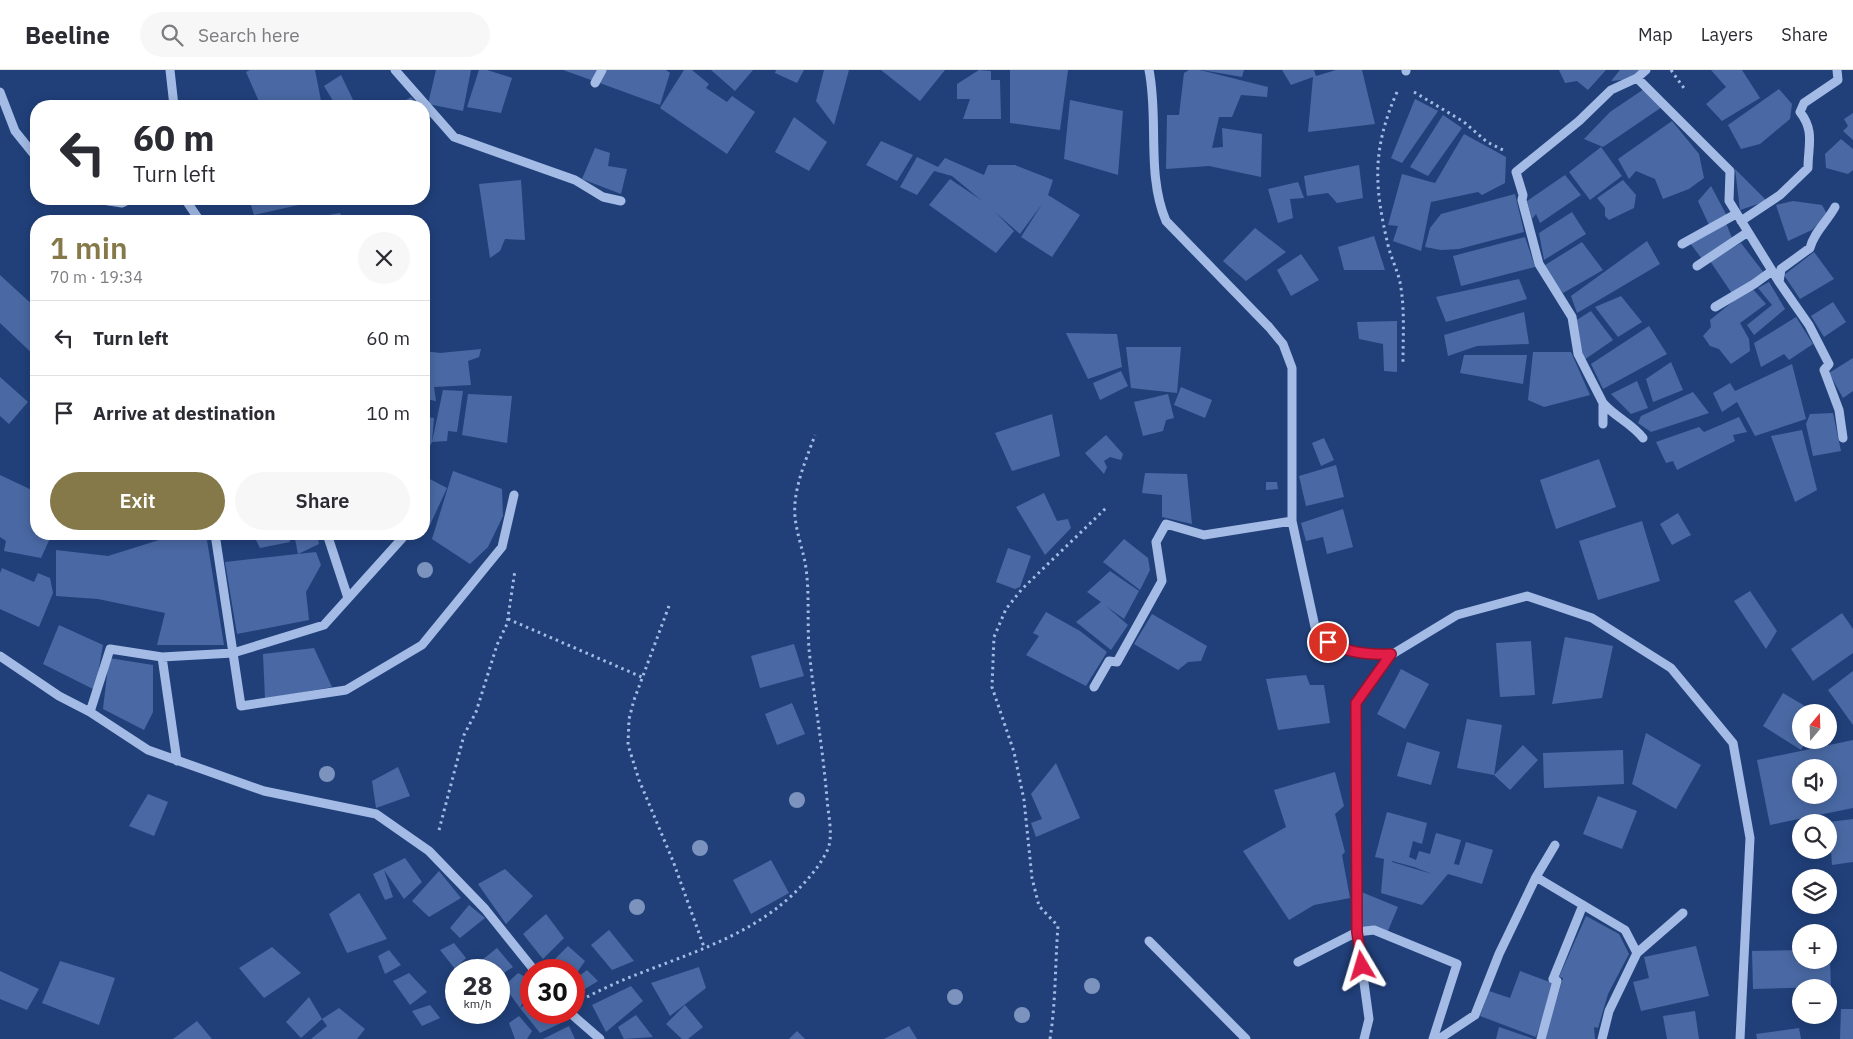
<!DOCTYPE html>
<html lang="en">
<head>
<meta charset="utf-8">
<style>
	:root { --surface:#fff; --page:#f7f7f7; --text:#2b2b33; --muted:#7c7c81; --line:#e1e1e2; --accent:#857849 }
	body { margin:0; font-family:"IBM Plex Sans",sans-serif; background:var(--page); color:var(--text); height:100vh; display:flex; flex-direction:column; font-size:19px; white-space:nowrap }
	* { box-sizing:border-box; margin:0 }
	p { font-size:16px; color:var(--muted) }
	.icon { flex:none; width:28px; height:28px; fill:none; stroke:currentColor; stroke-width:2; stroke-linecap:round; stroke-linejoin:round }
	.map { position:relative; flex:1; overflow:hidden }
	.panel { position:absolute; left:30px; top:145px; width:400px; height:325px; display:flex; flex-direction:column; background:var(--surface); border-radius:20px; box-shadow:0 2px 12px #0003 }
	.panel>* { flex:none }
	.guide { position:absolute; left:30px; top:30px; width:400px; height:105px; border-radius:20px; box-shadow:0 2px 12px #0003; background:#fff; color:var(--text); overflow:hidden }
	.needle { width:32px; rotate:19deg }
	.controls { position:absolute; left:1792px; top:634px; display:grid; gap:10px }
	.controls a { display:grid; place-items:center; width:45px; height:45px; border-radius:50%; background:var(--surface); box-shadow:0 2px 12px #0003; font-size:25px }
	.speed { position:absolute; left:445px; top:889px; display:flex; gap:10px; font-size:25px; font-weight:700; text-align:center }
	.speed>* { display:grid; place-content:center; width:65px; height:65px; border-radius:50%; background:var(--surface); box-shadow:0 2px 12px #0003; line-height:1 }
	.speed small { font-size:12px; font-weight:400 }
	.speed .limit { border:8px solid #d22; background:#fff; color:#111 }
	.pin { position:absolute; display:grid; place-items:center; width:42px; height:42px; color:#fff; margin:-21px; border:2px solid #fff; border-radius:50%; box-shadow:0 1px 5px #0007 }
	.me { position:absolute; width:55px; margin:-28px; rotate:353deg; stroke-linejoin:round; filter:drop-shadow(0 0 4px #0008) }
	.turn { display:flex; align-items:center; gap:18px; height:105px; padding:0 20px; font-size:22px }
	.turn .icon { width:65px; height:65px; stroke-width:2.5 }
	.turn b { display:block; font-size:35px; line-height:42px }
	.round { display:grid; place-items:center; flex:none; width:52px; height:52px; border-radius:26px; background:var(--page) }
	.summary { display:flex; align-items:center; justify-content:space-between; height:85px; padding:0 20px }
	h1 { font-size:30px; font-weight:600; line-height:38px; color:var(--accent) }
	.cta { display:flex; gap:10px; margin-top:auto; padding:10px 20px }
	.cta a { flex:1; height:58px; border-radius:30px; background:var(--accent); color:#fff; font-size:20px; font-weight:600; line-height:58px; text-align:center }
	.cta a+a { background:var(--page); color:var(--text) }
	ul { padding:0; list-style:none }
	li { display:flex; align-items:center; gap:15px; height:75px; padding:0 20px; border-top:1px solid var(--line) }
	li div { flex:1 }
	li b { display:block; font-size:19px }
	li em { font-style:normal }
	header { display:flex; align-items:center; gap:30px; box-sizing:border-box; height:70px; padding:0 25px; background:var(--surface); border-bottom:1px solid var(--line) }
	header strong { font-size:24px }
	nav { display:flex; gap:28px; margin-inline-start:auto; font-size:18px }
	.search { width:350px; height:45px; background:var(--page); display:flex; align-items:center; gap:12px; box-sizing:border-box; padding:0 18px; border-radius:28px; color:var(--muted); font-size:19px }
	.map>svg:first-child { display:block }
	.building { fill:#4a69a4; fill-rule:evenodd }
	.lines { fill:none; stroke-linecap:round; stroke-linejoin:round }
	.path { stroke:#a3bbe5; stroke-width:3; stroke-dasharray:2.5 4; stroke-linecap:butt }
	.minor { stroke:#a3bbe5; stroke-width:9 }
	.tree { fill:#7c93bd }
	.route-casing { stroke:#92132f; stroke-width:12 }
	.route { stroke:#e11d48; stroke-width:9 }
</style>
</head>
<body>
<header>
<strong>Beeline</strong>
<div class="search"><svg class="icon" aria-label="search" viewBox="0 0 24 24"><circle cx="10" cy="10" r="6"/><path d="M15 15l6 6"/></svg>Search here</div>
<nav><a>Map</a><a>Layers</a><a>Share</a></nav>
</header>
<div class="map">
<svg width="1853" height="969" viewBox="0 0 1853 969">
	<rect width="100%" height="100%" fill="#21407a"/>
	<!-- building -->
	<path class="building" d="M250 0H315L322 36H261L246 2Z
		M436 0H471L463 41 428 34Z
		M479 0H487L512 8 501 43 467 37Z
		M563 0H600L594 11Z
		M604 0H666L670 3 660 35 597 12Z
		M684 0H692L709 14 706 18 727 32 732 26 755 42 727 84 660 38Z
		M711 0H753L735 21Z
		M776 0H804L797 13 775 3Z
		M824 0H849L834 55 816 31Z
		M881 0H945L920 31Z
		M979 0 991 1V10H1000L1001 49H963L970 29H957V14Z
		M1010 0H1068L1060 60 1010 53Z
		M1189 0H1200L1268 17 1267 27 1241 25 1232 47H1219L1212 78 1223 77 1222 58 1262 64 1261 107 1209 96 1166 99 1167 45H1179L1184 3Z
		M1202 0H1244L1242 7Z
		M1282 0H1314L1316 6 1336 0H1362L1375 54 1308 62 1313 7 1291 15Z
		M1559 0H1606L1588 20 1577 11 1565 13Z
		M1620 0H1641L1631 9 1611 11Z
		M1711 0H1742L1760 28 1722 51 1706 34 1726 17Z
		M341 5 356 36H336L324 16Z
		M1644 19 1662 37 1603 77 1584 69 1610 42Z
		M1779 19 1792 34 1790 49 1760 74 1741 79 1728 55Z
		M411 27 418 36H395Z
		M1415 29 1438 41 1402 93 1391 88Z
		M1070 30 1123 41 1118 105 1064 89Z
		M1853 43V70L1843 61 1848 56 1844 49Z
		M1443 45 1462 58 1428 106 1410 97Z
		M794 47 827 72 809 101 775 82Z
		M1672 51 1699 84 1704 108 1689 119 1663 129 1655 109 1636 101 1629 109 1618 89Z
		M1464 64 1506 87 1505 113 1482 125 1478 122 1431 132 1421 181 1393 171 1398 156 1388 155 1402 104 1435 113Z
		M1841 69 1853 79V100L1848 104 1826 98 1825 84Z
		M881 71 913 85 897 111 866 95Z
		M1601 77 1622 106 1590 130 1569 102Z
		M595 78 610 83 608 96 627 99 621 124 582 109Z
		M917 87 938 97 945 88 984 105 988 95H1015L1053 110 1048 125 1080 145 1052 187 1021 167 1042 134 1020 164 995 142 1014 161 996 183 929 135 950 109 981 130 952 106 934 101 917 125 900 117Z
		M1359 95 1363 128 1337 133 1328 123 1307 126 1304 106Z
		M1735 99 1767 131 1740 140Z
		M1565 105 1581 125 1540 153 1536 144 1532 149 1527 131Z
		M521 110 525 170 505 169 500 181 490 188 479 114Z
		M1623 110 1636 125 1634 138 1609 150 1605 146V138L1597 128Z
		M1298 112 1304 128 1290 129 1293 148 1278 153 1268 119Z
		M1711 116 1727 146 1709 155 1698 131Z
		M1515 124 1524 162 1459 179 1441 180 1425 177 1430 158 1441 144Z
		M249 129H302L303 134 254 145Z
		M1793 131 1822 135 1827 144 1812 160 1788 171 1776 135Z
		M1572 142 1586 164 1544 190 1539 163Z
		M340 143 344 151H299V150Z
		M1726 153 1732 168 1702 189 1690 173Z
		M1255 158 1286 182 1246 211 1223 191Z
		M1374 166 1385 200H1344L1338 177Z
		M1525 167 1535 197 1461 216 1453 186Z
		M1647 171 1660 194 1577 243 1571 226Z
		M1582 172 1603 200 1563 223 1542 197Z
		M1741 173 1764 203 1733 225 1710 191Z
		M1814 182 1834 209 1800 229 1784 205Z
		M1301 184 1319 210 1291 226 1277 200Z
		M0 205 36 238V287L0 253Z
		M1519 209 1527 229 1446 252 1436 227Z
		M1769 212 1785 239 1754 265 1747 255 1772 235 1758 218Z
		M1751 217 1766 234 1740 253 1749 269 1750 281 1731 294 1719 279 1710 276 1703 266 1711 257 1710 250Z
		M1621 226 1642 252 1618 267 1595 237Z
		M1833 232 1846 252 1824 267 1811 246Z
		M1591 241 1613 270 1584 290 1575 251Z
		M1524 242 1529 274 1477 276 1448 286 1444 265Z
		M1796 247 1813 274 1789 290 1784 284 1761 297 1754 273Z
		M1397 251V302L1384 301 1383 274 1359 269 1357 252Z
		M1649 256 1667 284 1603 319 1591 294Z
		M1066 263 1117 264 1122 297 1088 309Z
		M1126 277H1181L1177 323 1131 318Z
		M481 279 479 287 468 291 471 315 434 317 436 331 424 329V281L440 283Z
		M1533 282H1571L1590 325 1544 337 1528 330Z
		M1464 285H1527L1523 314 1460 303Z
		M1853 288V321L1843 328 1829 303Z
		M1671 292 1683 320 1653 332 1646 309Z
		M1792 294 1806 349 1755 366 1737 332 1722 342 1713 323 1730 313 1735 321Z
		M1121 301 1128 316 1100 330 1093 313Z
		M0 307 28 332 9 354 0 346Z
		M1637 311 1648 338 1631 344 1611 324Z
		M1181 317 1212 330 1205 348 1174 335Z
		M443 320 463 321 457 362 448 361 447 371 432 372Z
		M1693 322 1709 343 1651 362 1638 353 1641 346Z
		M468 324 512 326 507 373 462 365Z
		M1168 324 1174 348 1166 350 1163 361 1143 366 1134 332Z
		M1833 343 1841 381 1813 386 1806 354 1810 344Z
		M1052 344 1060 386 1012 401 995 363Z
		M424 347 434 348 432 372 424 388Z
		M1739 347 1747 362 1733 365 1735 371 1677 400 1673 391 1666 393 1656 372 1699 357 1704 362Z
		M1802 360 1817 420 1795 432 1771 366Z
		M1106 365 1123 384 1121 390 1110 387 1104 391 1107 397 1104 404 1085 383Z
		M1324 368 1334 390 1321 396 1312 373Z
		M1599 389 1616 437 1556 459 1540 410Z
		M1336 395 1344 427 1306 436 1299 406Z
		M453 401 502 419 503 446 488 477 470 494 432 469Z
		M1145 403 1187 404 1192 454 1162 447V425L1142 423Z
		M0 405 36 422V464H52L41 488 4 481 6 471 0 467Z
		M426 407 447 418 429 457 424 453V411Z
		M1266 412H1277L1278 419 1266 420Z
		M1044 423 1057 451 1068 449 1071 458 1045 485 1016 437Z
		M1343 439 1353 477 1327 484 1323 467 1306 471 1301 453Z
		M1678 443 1691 465 1672 475 1660 454Z
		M1642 451 1660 511 1598 530 1579 471Z
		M178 464H206L224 575H157L165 543 98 529 56 526V480L108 486Z
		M253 464H288L290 472 260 478Z
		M294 464H317L319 474 298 484Z
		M1124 469 1148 488 1150 500 1140 520 1103 492Z
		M1008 478 1031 486 1020 517 1015 519 996 512Z
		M316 482 321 495 306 522 309 550 237 564 225 492Z
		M2 498 34 512 38 503 50 508 53 523 39 557 0 539V503Z
		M1110 501 1139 521 1124 549 1106 536 1128 555 1111 580 1076 552 1101 532 1087 522Z
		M1750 521 1777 561 1766 579 1734 531Z
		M1046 542 1080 561 1107 582 1086 616 1026 585 1039 566 1033 563Z
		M1842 543 1853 559V583L1813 611 1791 579Z
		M1152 544 1207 576 1201 591 1188 592 1178 600 1134 574Z
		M59 555 103 575 95 620 43 594Z
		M1565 567 1613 576 1602 628 1552 634Z
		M1531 571 1535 625 1500 627 1496 573Z
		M794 574 804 606 760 618 751 586Z
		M314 578 332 617 265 629 263 584Z
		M109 588 153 595V642L144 660 103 639Z
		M1401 599 1429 614 1405 659 1377 644Z
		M1853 601V655L1828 620Z
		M1306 605 1310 615H1324L1330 653 1278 660 1266 609Z
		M1783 623 1815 642H1801V670H1807L1801 680 1763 656Z
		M792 633 805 664 777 675 765 644Z
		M1467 649 1502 655 1494 705 1457 698Z
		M1646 663 1701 695 1676 739 1632 714Z
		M1853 670V738L1770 755 1757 690ZM1801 698H1829V725H1801Z
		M1407 672 1440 682 1431 715 1397 706Z
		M1523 675 1538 690 1510 720 1494 705Z
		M1623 680 1624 714 1544 718 1543 683Z
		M1056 693 1080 748 1036 767 1031 753 1042 749 1031 724Z
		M398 697 410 726 376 738 372 711Z
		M1335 702 1344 736 1335 744 1345 782 1342 785 1350 828 1314 835 1289 850 1243 781 1286 757 1274 720Z
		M148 724 168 732 154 766 129 756Z
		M1598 726 1637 741 1622 779 1583 764Z
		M1387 742 1427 753 1422 774 1413 771 1409 787 1416 790 1419 781 1430 784 1436 763 1461 770 1454 794 1459 795 1466 772 1493 780 1482 814 1448 804 1422 835 1381 823 1384 789 1375 787ZM1392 791 1414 797 1432 804 1392 792Z
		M1853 749V792L1832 795 1829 752Z
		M405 788 422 812 404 829 384 800 393 827 385 830 373 804Z
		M771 790 789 823 751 844 733 810Z
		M505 799 533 826 506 854 478 814Z
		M439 801 461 828 429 847 412 831Z
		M1802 806H1828V808H1802Z
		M1359 821 1398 837 1387 863 1360 858Z
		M359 823 387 869 347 883 329 844Z
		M469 835 485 848 460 868 450 858Z
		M546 844 564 868 543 889 523 864Z
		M1586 846 1619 864 1629 884 1608 924 1598 958 1594 957 1595 969H1545L1563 908 1559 907Z
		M609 860 634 891 612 900 591 875Z
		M454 873 466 888 455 899 440 880Z
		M568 876 585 891 574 907V900H555L549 895Z
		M1696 876 1709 926 1641 941 1633 912 1649 908 1644 887Z
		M272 877 301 903 264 928 239 898Z
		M497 878 513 897 499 906V900H488L482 890Z
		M389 880 401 895 385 904 378 886Z
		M1801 880V890H1830L1831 917 1753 919 1752 881Z
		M60 891 115 908 99 955 42 933Z
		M699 897 706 918 670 946 651 913Z
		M587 900 598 911 575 925 574 910Z
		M0 901 39 919 27 940 0 929Z
		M1520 901 1555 914 1536 967 1480 946 1489 921 1510 928Z
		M409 903 427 922 410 935 393 911Z
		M518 903 531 910V916L520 938 531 931V942H556L563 952 540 963 520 938 504 916Z
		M631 916 643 931 606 962 592 935Z
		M309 927 322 949 301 968 286 952Z
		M430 935 440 948 422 956 412 941Z
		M685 935 703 957 688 969H682L666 954Z
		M339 938 365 959 357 969H311L327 956 322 949Z
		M1841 939H1853V969H1840Z
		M1695 941 1699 969H1667L1663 946Z
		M636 945 653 967 624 969 618 957Z
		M519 946 532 961 527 969H515L509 953Z
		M197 951 212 969H173Z
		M569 956 575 969H543Z
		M909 956 917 969H884Z
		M1499 957 1534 969H1496Z
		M1799 958 1801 969H1757L1756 964Z
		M797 961 805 969H789Z"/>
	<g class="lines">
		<!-- path -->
		<path class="path" d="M1671 0 1686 21
			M1397 22C1372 79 1374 116 1388 175 1391 188 1397 199 1400 212 1405 239 1403 265 1403 292
			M1414 22 1464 52 1487 72 1505 81
			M669 536 634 630 629 649 628 675 639 710 673 791 704 877
			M508 549 644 608
			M439 760 464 665 476 642 497 575 507 554 515 500
			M587 927C649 894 721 881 777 838 795 824 817 802 827 781 834 767 828 744 827 729 823 679 814 629 809 579 807 551 810 520 805 492 801 473 793 453 795 433 797 410 807 387 815 365
			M1050 969C1056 931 1055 894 1058 856L1039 836 1032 808 1024 730 1014 682 992 617 994 567 1006 539 1022 519 1106 438"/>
		<!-- minor -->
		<path class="minor" d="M170 0 174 36
			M395 0 454 67 575 110 603 127 621 131
			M1149 0C1159 49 1146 104 1166 151L1269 257 1283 274 1292 298V451L1317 566C1342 580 1361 585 1391 585
			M1406 0V1
			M1637 8 1730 101 1729 131 1779 212
			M595 13 602 0
			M0 22 15 61 36 87
			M96 129 122 133 130 129
			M185 129 200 151
			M1835 137C1827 152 1814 162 1810 178L1781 199 1779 212 1809 255 1829 294 1824 300 1839 340 1843 368
			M1741 151 1780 125 1808 98C1808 76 1815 61 1800 42L1804 33 1838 10 1837 0
			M1682 174 1736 144
			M1697 196 1748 162
			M1715 237 1754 214 1772 201
			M1603 333C1615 347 1631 353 1643 368
			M1603 354V333L1578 284 1572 247 1539 194 1522 130 1523 125 1516 102 1579 51 1611 20 1637 8 1646 0
			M215 464 241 636 346 620 422 575 502 477 514 425
			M327 464 348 528
			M0 586 59 626 90 642 148 680 264 721 376 744 429 781 485 839 534 900
			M162 587 177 691
			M1094 617 1109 591 1117 592 1162 511 1156 472 1166 454 1204 465 1292 451
			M90 642 110 579 162 587 233 583 324 555 406 464
			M1536 807 1625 860 1637 883
			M1149 871 1246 969
			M1298 892 1357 862 1374 860 1457 894 1433 969
			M569 942 600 969
			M1364 969 1369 949 1357 862 1356 633 1391 585 1457 545 1527 526 1592 548 1671 598 1733 673 1750 768 1740 969
			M1439 969 1475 945 1499 884 1536 807 1555 775
			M1541 969 1557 911 1553 909 1583 835
			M1602 969 1609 941 1637 883 1683 843"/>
	</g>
	<!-- trees -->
	<g class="tree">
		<circle cx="425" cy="500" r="8"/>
		<circle cx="327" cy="704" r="8"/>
		<circle cx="797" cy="730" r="8"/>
		<circle cx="700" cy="778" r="8"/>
		<circle cx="637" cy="837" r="8"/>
		<circle cx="1092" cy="916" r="8"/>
		<circle cx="955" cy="927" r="8"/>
		<circle cx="1022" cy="945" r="8"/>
	</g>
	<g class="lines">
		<defs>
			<path id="route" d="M1328 572C1347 583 1369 585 1391 584L1356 633 1357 862 1362 896"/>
		</defs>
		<!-- route casing -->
		<use href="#route" class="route-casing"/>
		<!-- route -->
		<use href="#route" class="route"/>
	</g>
</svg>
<div class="controls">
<a><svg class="needle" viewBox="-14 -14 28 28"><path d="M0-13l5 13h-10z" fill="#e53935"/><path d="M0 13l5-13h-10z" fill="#7c7c81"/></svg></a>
<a><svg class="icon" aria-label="sound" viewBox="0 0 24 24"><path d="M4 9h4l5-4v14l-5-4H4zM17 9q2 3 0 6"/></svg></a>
<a><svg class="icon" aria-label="search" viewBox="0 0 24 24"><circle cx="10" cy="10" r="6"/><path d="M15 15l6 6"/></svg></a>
<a><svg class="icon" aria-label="layers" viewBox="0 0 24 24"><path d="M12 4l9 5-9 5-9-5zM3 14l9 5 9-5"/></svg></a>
<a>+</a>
<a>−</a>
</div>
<div class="speed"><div>28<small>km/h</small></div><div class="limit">30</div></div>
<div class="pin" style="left:1328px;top:572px;background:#d93025"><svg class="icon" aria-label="arrive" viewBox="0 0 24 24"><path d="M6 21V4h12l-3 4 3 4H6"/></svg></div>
<svg class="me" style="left:1362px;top:896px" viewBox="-20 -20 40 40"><path d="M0-17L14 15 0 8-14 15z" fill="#e11d48" stroke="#fff" stroke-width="4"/></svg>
<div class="guide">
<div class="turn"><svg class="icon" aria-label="left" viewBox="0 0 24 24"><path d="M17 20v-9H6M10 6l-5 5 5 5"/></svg><div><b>60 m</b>Turn left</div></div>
</div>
<section class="panel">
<div class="summary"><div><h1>1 min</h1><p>70 m · 19:34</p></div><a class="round"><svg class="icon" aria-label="close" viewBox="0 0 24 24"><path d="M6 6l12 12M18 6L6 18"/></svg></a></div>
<ul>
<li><svg class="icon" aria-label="left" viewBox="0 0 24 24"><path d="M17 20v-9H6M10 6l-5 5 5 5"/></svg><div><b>Turn left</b></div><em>60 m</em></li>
<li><svg class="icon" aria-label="arrive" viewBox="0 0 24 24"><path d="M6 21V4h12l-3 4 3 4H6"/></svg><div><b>Arrive at destination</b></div><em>10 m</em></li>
</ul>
<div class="cta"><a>Exit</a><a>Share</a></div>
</section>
</div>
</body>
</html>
